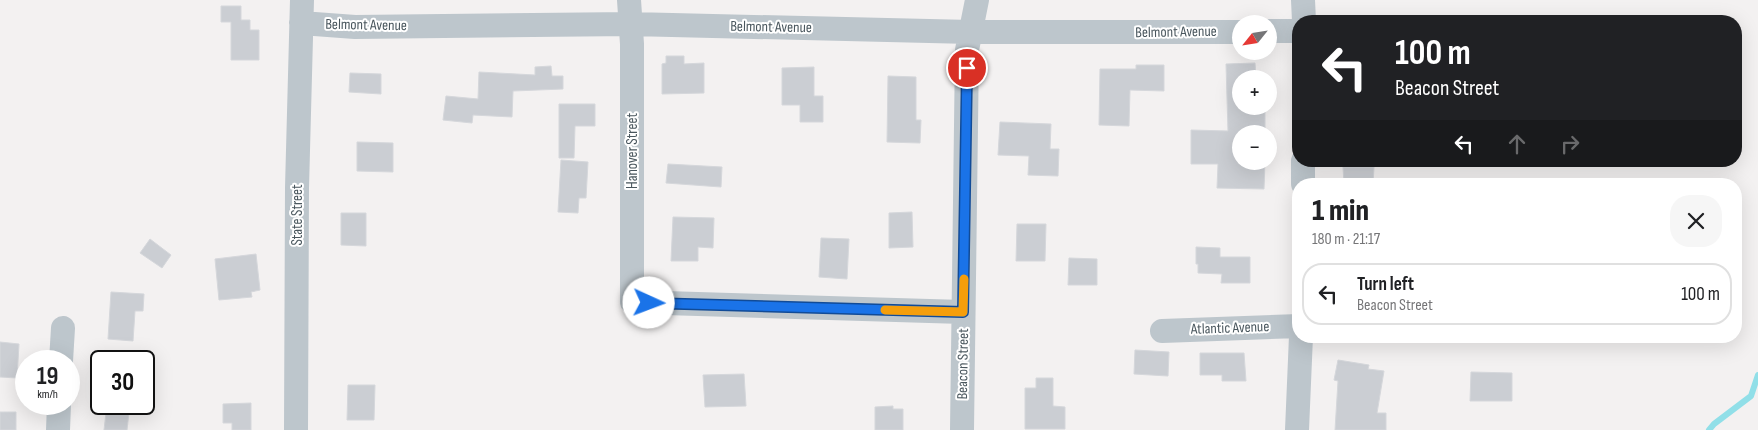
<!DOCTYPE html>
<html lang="en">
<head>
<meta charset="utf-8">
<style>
	:root { --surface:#fff; --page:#f6f6f6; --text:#202124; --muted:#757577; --line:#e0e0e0 }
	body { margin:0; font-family:"Sofia Sans Condensed",sans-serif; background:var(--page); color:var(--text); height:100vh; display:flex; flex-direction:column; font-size:19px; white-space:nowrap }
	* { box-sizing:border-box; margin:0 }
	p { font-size:16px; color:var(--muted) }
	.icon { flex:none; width:28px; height:28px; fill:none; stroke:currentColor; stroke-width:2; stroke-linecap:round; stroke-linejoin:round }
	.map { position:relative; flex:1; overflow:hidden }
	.panel { position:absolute; left:1292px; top:178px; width:450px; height:165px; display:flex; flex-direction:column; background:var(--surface); border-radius:20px; box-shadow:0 5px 20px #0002 }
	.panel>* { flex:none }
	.hud { position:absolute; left:1292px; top:15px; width:450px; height:152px; border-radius:20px; box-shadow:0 5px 20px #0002; background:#202124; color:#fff; overflow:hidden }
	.needle { width:32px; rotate:240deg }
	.tools { position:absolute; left:1232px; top:15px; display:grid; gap:10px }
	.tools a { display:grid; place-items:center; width:45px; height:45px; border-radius:50%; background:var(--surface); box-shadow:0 5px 20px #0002; font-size:25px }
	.speed { position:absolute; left:15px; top:350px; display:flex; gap:10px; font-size:25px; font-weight:700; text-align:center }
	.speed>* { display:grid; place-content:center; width:65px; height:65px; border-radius:50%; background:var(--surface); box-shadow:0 5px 20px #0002; line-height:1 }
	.speed small { font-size:12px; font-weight:400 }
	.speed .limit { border:2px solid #111; border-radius:8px; background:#fff; color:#111 }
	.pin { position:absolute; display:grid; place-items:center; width:42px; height:42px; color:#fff; margin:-21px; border:2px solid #fff; border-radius:50%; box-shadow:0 1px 5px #0007 }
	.me { position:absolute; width:55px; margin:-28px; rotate:92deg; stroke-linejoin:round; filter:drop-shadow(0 0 4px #0008) }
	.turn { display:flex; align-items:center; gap:18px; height:105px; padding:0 20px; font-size:22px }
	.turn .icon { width:65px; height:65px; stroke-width:2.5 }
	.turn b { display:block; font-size:35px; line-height:42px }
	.lanes { display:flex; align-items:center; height:48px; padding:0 20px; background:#0003; justify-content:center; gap:25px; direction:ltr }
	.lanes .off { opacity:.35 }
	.round { display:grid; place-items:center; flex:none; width:52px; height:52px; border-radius:20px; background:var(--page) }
	.headline { display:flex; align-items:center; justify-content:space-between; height:85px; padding:0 20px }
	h1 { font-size:30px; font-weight:800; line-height:38px }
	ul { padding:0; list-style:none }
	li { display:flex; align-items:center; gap:15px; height:62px; margin:0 10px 8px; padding:0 10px; border:2px solid var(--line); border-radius:20px }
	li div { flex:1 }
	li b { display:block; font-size:19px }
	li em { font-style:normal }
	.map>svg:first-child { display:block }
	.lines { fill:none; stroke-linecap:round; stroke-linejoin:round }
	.stream { stroke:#91dfe8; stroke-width:6 }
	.building { fill:#cbced3; stroke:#d5d7db }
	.street { stroke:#bdc6cc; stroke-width:24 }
	.route-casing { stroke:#114b97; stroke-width:12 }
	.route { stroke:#1a73e8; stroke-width:9 }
	.slow { stroke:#f59e0b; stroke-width:9 }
	.labels { text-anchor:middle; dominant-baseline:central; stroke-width:4; stroke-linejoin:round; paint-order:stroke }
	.street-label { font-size:15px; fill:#49565d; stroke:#fff }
</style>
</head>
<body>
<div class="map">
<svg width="1758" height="430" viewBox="0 0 1758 430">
	<rect width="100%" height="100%" fill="#f3f1f1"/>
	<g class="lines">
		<!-- stream -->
		<path class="stream" d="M1709 430 1714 424 1751 396 1758 375"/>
	</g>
	<!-- building -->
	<path class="building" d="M221 6H241V20H250V30H259V60H231V22H221Z
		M666 56H684V64L704 63V93L662 94V64L666 63Z
		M1255 63 1256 79H1241V106H1256V112H1265V134H1241V161H1265L1264 189 1217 188 1218 164H1191V130L1228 131 1226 64Z
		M1136 65H1164V91L1130 90 1129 126 1099 125 1100 69H1136Z
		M551 66 552 76H563V89L513 91 512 117 473 115 472 123 443 120 446 96 478 99 479 72 535 75V67Z
		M814 67V96H823V122H800V105H782V68Z
		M350 73 381 74V94L349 92Z
		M888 76 916 77V120H921L920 143 887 142Z
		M559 104H595V126H575L574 158H559Z
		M1000 122 1051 124 1050 149H1059L1058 176 1028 175 1029 156 998 155Z
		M357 142 393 143V172L357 171Z
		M561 160 588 162 586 198H579L578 213 558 212Z
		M668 164 722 167 721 187 666 183Z
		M1343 167H1374L1373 184H1344Z
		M912 212 913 247 889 248V213Z
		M341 213H366V246L341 245Z
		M673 217 714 218 713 248 698 247V261H671Z
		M1017 224H1046L1045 261H1016Z
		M821 238 849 239 847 279 819 277Z
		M150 239 171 255 162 268 140 253Z
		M1196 247 1220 248V257H1250V283H1221L1222 274 1198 273V264H1196Z
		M256 254 260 290 251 292 252 297 219 300 215 259Z
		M1069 258 1097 259V285H1068Z
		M111 292 144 294 143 311H135L133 341 108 339Z
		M0 342 19 344 17 378 0 377Z
		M1135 350 1169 352 1168 376 1134 374Z
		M1200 353H1244L1246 381H1222V375H1200Z
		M1338 360 1369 365 1368 369 1384 371 1377 413H1386V430H1335L1338 381 1334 380Z
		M1471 372 1512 373V401H1470Z
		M744 374 746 406 705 407 703 375Z
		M1036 378H1053V406L1065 407V429H1025V388H1036Z
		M348 385H375L374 420H347Z
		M251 403V430H232V423H223V404Z
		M107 404H130L127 430H104Z
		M893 406V409H903V430H875V407Z
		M0 412H16V430H0Z"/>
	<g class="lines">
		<!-- street -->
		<path class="street" d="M629 0 632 44V302L963 312
			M1303 0 1304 21
			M301 23 355 27 631 24 971 32H1241
			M1269 31H1299
			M1303 184V161
			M1162 331 1299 326
			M61 361 63 328
			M58 430 59 404
			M296 430 297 188 302 0
			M962 430 967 50 977 0
			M1297 430 1301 336"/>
	</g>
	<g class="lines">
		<defs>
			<path id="route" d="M649 303 963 312 967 68"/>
		</defs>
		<!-- route casing -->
		<use href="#route" class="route-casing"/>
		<!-- route -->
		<use href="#route" class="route"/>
		<!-- slow -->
		<path class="slow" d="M885 310 963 312 964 279"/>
	</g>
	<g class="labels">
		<!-- street labels -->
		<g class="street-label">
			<text transform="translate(366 25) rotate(1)">Belmont Avenue</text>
			<text transform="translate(771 27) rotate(1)">Belmont Avenue</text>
			<text transform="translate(1176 32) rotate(-1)">Belmont Avenue</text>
			<text transform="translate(632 151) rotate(-90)">Hanover Street</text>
			<text transform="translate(297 215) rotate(-90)">State Street</text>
			<text transform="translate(1230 328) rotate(-2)">Atlantic Avenue</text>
			<text transform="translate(963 364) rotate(-89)">Beacon Street</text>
		</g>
	</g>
</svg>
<div class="tools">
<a><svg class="needle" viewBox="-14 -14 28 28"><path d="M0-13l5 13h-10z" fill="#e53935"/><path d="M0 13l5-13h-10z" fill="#757577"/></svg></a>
<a>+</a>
<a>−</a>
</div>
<div class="speed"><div>19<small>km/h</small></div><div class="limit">30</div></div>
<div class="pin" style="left:967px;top:68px;background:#d93025"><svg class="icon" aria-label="arrive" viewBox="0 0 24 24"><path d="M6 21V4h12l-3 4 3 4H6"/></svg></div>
<svg class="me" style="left:649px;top:303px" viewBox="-20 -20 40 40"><circle r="19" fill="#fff"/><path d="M0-13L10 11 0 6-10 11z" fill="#1a73e8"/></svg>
<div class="hud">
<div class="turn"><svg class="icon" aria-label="left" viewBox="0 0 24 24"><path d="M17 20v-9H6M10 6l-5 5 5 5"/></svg><div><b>100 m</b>Beacon Street</div></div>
<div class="lanes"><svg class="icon" aria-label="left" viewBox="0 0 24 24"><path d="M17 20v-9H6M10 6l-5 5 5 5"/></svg><svg class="icon off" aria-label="ahead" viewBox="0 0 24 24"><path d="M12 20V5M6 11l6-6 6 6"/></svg><svg class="icon off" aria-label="right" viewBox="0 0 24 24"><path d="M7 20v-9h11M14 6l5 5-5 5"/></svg></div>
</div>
<section class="panel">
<div class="headline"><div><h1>1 min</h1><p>180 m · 21:17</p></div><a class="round"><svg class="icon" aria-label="close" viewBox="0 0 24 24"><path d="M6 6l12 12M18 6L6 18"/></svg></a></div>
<ul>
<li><svg class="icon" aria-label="left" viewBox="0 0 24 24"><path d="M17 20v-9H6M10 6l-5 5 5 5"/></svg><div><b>Turn left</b><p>Beacon Street</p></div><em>100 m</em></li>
</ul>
</section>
</div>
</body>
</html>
